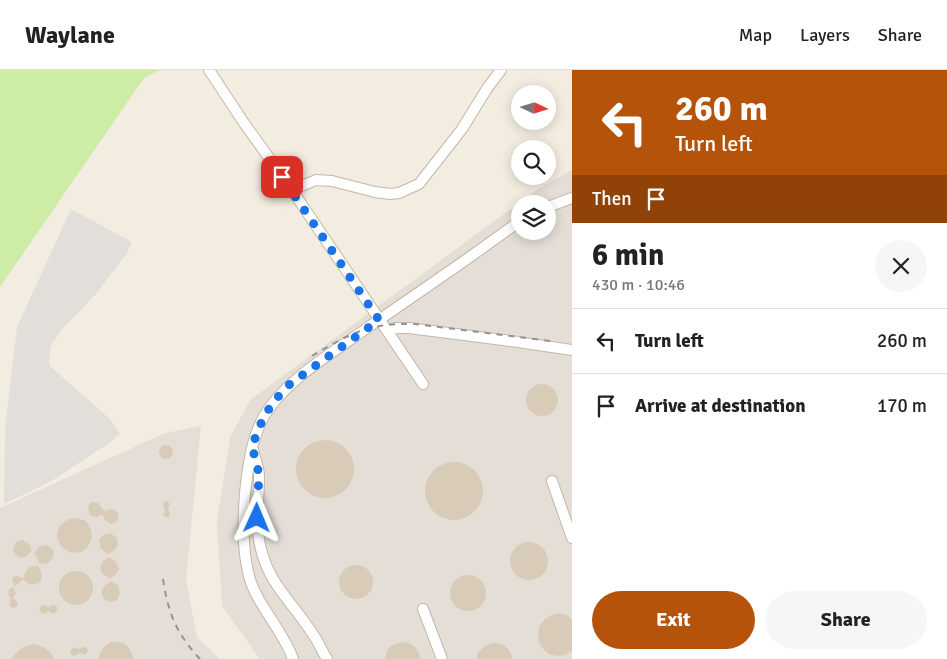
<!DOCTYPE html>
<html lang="en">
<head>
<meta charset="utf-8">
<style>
	:root { --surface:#fff; --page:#f6f6f6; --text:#222; --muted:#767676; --line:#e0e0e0; --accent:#b45309 }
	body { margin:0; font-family:Signika,sans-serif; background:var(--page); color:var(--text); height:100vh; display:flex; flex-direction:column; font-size:19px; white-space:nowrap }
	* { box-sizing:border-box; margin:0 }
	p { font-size:16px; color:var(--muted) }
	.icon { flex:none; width:28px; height:28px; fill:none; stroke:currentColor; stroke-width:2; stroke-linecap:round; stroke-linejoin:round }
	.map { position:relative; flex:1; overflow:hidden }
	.side { display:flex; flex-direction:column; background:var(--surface); width:375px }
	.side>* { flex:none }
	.banner { background:#b45309; color:#fff; overflow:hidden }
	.needle { width:32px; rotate:94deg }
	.controls { position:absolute; left:511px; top:15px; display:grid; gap:10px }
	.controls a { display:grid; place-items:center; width:45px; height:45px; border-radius:50%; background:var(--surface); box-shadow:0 2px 12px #0003; font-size:25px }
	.pin { position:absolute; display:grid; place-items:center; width:42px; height:42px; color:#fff; margin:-21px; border-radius:10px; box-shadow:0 2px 8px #0006 }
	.me { position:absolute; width:55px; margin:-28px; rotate:1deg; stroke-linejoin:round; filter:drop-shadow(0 0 4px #0008) }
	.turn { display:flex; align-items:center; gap:18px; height:105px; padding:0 20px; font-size:22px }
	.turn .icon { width:65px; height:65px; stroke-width:2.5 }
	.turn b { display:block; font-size:35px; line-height:42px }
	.then { display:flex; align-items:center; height:48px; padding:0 20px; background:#0003; gap:10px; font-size:19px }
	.round { display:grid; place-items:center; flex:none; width:52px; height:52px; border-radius:26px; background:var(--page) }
	.headline { display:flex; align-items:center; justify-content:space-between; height:85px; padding:0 20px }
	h1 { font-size:30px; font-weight:800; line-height:38px }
	.button { display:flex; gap:10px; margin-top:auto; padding:10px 20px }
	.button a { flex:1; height:58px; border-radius:30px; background:var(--accent); color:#fff; font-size:20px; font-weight:800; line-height:58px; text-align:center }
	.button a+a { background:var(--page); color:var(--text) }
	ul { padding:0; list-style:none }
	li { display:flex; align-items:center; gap:15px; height:65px; padding:0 20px; border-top:1px solid var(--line) }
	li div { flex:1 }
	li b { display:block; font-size:19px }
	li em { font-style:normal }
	header { display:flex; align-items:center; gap:30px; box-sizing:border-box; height:70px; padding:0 25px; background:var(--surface); border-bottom:1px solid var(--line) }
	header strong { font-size:24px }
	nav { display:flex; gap:28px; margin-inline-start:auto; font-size:18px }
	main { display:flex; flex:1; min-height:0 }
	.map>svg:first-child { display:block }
	.industrial { fill:#e4ded7; fill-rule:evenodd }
	.green { fill:#cdeca5 }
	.parking { fill:#e2dfdb }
	.building { fill:#d8cbb8 }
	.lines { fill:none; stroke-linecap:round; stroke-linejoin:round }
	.minor-casing { stroke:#c1b8a6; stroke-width:12 }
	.minor { stroke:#fff; stroke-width:10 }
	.rail { stroke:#939393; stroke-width:2; stroke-dasharray:6 6; stroke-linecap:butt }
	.route { stroke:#1a73e8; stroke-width:9; stroke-dasharray:0 16.2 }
</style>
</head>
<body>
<header>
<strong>Waylane</strong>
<nav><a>Map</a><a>Layers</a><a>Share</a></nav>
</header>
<main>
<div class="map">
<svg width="572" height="589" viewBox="0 0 572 589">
	<rect width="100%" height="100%" fill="#f3ede1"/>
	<!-- industrial -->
	<path class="industrial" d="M572 100V589H260L222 536 217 452 230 367 250 330 538 119ZM520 134H548V161H520Z
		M201 356 186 510 197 567 220 589H0V438L165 363Z"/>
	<!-- green -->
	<path class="green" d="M0 0H160L144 8 0 217Z"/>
	<!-- parking -->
	<path class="parking" d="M71 139 132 172 127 183 95 225 64 257 57 267 52 274 50 282 49 293 51 297 110 349 120 364 109 373 50 412 4 434 5 357 17 257Z"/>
	<!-- building -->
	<path class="building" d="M526 330a16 16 0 1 1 32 0a16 16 0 1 1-32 0Z
		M296 399a29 29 0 1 1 58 0a29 29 0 1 1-58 0Z
		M159 382a7 7 0 1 1 14 0a7 7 0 1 1-14 0Z
		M425 421a29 29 0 1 1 58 0a29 29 0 1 1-58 0Z
		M167 431 170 434 168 439 170 444 169 447H166L163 445 165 440 163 434 164 432Z
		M93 432 98 433 105 442 109 439 115 440 118 444V450L116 452 111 454 106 451 102 444 97 447 90 445 88 438 90 433Z
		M76 448 86 451 89 456 87 457H90L91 460 92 467 90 473 86 479 80 482 73 483 67 481 61 476 58 470 57 464 59 457 64 452 70 449Z
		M110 463 116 467 118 474 115 480 108 484 101 479 100 476 99 470 103 465Z
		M22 470 29 474 32 480 27 486 21 488 15 485 13 479 16 472Z
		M510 491a19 19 0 1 1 38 0a19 19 0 1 1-38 0Z
		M46 475 53 479 54 485 53 488 48 493 40 494 34 483 39 477Z
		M110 487 116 492 119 499 115 505 110 508 102 504 100 497 103 491Z
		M339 512a17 17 0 1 1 34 0a17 17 0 1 1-34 0Z
		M38 496 41 503 42 507 41 511 39 513 32 515 29 514 23 509 19 514 14 516 12 510 13 507 17 506 23 508 27 499 30 497Z
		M59 518a17 17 0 1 1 34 0a17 17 0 1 1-34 0Z
		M450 523a18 18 0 1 1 36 0a18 18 0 1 1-36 0Z
		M112 511 118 516 120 523 117 530 110 532 104 529 101 522 105 515Z
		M13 517 16 523 13 528 17 531 18 534 16 537 13 538 9 535 11 528 9 526 8 522 9 520Z
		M42 535H45L48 537 52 535H55L58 538 57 541 53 544 49 541 45 544 41 543 39 539Z
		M560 543 568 546 572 549V581L565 585 557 586 549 584 543 579 539 572 538 563 540 555 545 549 552 545Z
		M111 572H117L124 573 129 578 132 584 133 589H98L101 581 105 576Z
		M404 572 411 574 416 578 419 584 420 589H385L387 581 391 576 397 573Z
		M496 573 503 575 508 579 512 586V589H476L478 583 483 577 489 574Z
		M35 574 43 577 50 582 54 589H11L19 580 26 576Z
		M73 577 78 579 84 577 87 578 88 581 85 585 80 583 74 586 71 584 70 581Z"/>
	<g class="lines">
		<defs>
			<path id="minor" d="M209 0 244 53 292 120 423 314
				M292 120 316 110 332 111 375 122 390 124 399 123 419 114 462 59 488 17 501 0
				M548 137 572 128
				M387 260 397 258H409L511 271 572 280
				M253 380C255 388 259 398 259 406 259 433 254 460 263 486 272 517 297 538 314 566 319 573 322 581 327 589
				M552 411 572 468
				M423 539 442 589
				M293 589C283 560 256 534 249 506 242 478 243 451 245 423 248 396 251 370 264 346 285 310 334 282 367 258 401 235 434 212 467 189 485 176 502 164 520 151"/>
		</defs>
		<!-- minor casing -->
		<use href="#minor" class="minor-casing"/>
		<!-- minor -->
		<use href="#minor" class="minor"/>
		<!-- rail -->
		<path class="rail" d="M312 286C334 273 355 260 380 256 391 254 403 254 415 254L551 271
			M163 509C168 543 176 563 200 589"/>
	</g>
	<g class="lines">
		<!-- route -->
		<path class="route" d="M257 448 259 404 252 376 264 346 276 329 290 314 379 250 282 107"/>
	</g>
</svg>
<div class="controls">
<a><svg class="needle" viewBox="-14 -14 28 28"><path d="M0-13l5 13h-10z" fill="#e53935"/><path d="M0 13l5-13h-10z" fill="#767676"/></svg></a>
<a><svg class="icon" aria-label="search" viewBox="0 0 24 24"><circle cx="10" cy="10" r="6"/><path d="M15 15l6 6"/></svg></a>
<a><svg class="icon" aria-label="layers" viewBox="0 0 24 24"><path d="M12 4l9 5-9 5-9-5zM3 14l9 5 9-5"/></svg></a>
</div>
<div class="pin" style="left:282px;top:107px;background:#d93025"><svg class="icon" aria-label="arrive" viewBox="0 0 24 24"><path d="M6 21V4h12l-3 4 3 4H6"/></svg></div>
<svg class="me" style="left:257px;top:448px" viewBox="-20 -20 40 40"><path d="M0-17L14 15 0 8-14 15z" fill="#1a73e8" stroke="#fff" stroke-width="4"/></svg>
</div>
<section class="side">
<div class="banner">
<div class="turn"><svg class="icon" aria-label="left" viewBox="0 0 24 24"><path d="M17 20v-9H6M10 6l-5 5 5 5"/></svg><div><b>260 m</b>Turn left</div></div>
<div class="then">Then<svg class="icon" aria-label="arrive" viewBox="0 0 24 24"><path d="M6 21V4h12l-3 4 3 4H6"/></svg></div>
</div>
<div class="headline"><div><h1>6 min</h1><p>430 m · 10:46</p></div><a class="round"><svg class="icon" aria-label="close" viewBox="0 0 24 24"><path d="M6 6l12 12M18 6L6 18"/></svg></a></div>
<ul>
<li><svg class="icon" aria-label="left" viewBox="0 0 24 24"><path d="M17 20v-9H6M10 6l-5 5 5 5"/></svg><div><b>Turn left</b></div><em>260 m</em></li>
<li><svg class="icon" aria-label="arrive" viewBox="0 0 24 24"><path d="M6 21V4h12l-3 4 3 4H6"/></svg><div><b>Arrive at destination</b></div><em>170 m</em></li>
</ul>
<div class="button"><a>Exit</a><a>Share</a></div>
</section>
</main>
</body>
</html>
